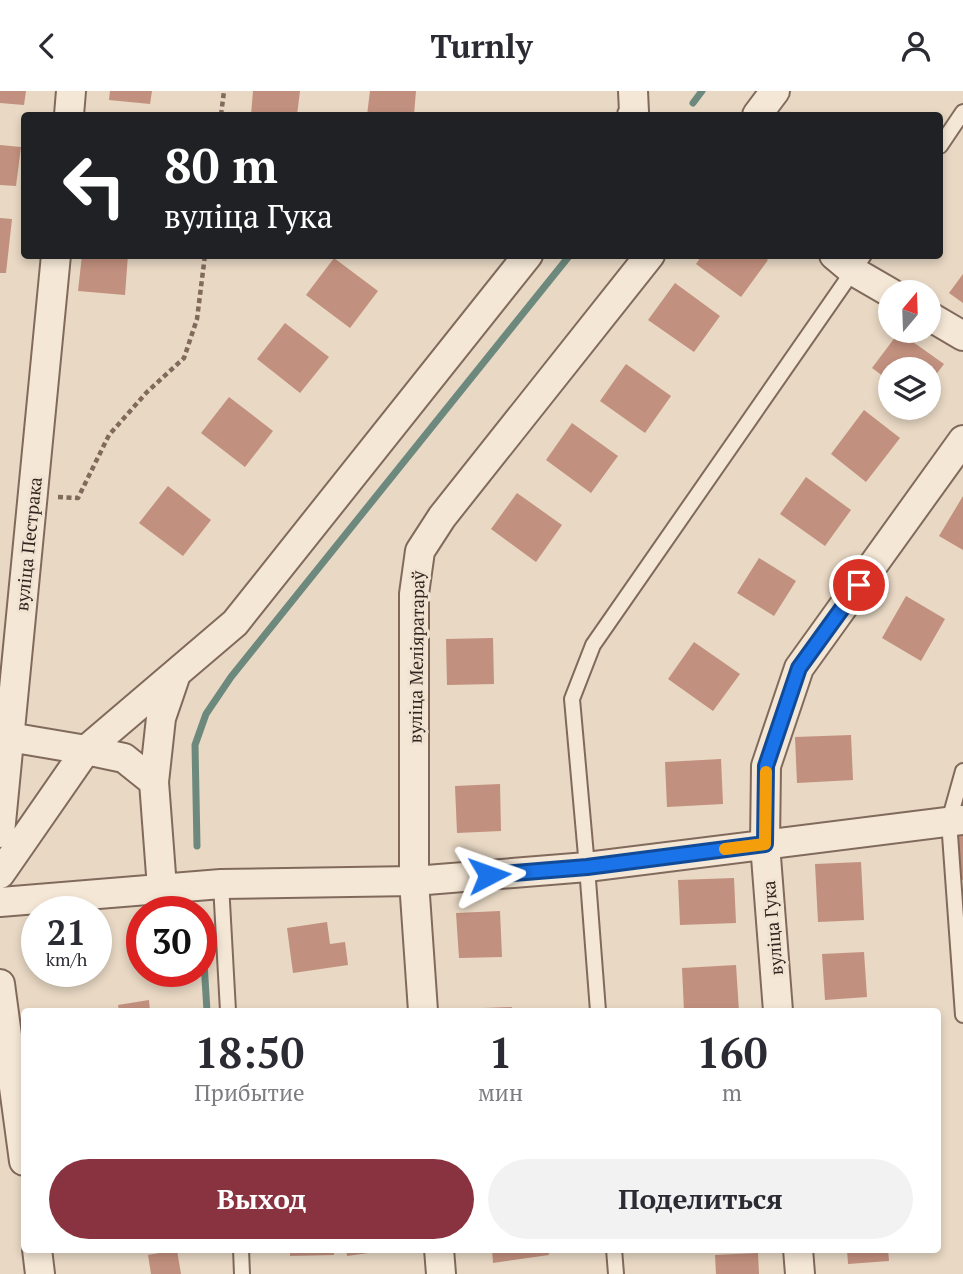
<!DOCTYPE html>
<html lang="ru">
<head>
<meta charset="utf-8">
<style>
	:root { --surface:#fff; --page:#f2f2f3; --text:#2b2b33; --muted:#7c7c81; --accent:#893340 }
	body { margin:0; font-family:"PT Serif",serif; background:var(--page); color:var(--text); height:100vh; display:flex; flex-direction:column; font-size:26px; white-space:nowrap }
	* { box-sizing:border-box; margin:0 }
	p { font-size:23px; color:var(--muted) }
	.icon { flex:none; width:38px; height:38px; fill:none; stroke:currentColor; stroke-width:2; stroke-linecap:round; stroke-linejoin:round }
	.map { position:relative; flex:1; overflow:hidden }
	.panel { position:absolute; left:21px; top:917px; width:920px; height:245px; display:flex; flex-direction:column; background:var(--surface); border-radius:7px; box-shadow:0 4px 10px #0003 }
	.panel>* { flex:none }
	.banner { position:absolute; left:21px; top:21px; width:922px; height:147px; border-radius:7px; box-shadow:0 4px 10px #0003; background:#202124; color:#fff; overflow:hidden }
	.needle { width:46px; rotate:19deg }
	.buttons { position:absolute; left:878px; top:189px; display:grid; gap:14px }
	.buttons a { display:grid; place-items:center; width:63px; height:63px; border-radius:50%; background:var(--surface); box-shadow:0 4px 10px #0003; font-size:35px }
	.speed { position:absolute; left:21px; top:805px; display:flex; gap:14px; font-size:35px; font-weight:700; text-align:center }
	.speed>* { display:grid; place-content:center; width:91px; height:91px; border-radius:50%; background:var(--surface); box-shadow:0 4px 10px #0003; line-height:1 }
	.speed small { font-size:18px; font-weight:400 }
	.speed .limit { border:10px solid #d22; background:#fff; color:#111 }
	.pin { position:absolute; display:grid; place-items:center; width:60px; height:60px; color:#fff; margin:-30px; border:4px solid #fff; border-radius:50%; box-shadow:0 2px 7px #0007 }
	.me { position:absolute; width:77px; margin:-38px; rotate:86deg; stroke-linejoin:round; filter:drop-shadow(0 0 5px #0008) }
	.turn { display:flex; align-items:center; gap:24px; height:147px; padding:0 28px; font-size:32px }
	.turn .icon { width:91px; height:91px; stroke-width:2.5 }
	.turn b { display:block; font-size:49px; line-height:60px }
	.eta { display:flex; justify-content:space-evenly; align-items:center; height:119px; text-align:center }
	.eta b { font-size:42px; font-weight:700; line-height:49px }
	.primary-button { display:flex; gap:14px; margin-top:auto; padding:14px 28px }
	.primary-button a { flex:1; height:80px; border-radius:42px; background:var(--accent); color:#fff; font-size:28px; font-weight:700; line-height:80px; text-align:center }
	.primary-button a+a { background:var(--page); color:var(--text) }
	header { display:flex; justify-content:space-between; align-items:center; height:91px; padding:0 28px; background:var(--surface); font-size:32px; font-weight:700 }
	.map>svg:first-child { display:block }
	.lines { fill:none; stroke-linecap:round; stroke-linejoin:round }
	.stream { stroke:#6d897e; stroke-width:7 }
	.building { fill:#c2907e }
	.lane-casing { stroke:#816a5c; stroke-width:18 }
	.street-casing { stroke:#816a5c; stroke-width:32 }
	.path { stroke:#816a5c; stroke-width:4.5; stroke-dasharray:5 3.5; stroke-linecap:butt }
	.lane { stroke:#f4e7d6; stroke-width:14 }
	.street { stroke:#f4e7d6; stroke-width:28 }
	.route-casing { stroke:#114b97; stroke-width:18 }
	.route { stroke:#1a73e8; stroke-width:12 }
	.slow { stroke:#f59e0b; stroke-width:12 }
	.labels { text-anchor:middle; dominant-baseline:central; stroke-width:6; stroke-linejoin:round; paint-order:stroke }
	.street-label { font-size:18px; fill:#32251f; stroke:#f1e3d2 }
</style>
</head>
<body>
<header><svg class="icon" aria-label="back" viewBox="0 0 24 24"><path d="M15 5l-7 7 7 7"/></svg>Turnly<svg class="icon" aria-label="person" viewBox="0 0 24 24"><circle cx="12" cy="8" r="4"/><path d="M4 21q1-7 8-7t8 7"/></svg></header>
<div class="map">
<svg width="963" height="1183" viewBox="0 0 963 1183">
	<rect width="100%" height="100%" fill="#e8d8c4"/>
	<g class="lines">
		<!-- stream -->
		<path class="stream" d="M693 12 702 0
			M197 755 195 654 206 623 231 586 570 164
			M201 823 207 920"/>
	</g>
	<!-- building -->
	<path class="building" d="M0 0H26L24 14 0 12Z
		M110 0H152L150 13 109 9Z
		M253 0H300L297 24H251Z
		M370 0H416L414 24H367Z
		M0 54 21 56 16 95 0 94Z
		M0 127 12 128 6 182H0Z
		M82 164H128L125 204 78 200Z
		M702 164H761L768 169 741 206 696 173Z
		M334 167 378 200 350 237 306 204Z
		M963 183V212L949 202Z
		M675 192 720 225 694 261 648 229Z
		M285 232 329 266 300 302 257 268Z
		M899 241 944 273 929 293V278H891V291L872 277Z
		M626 273 671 305 645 342 600 310Z
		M229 306 273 340 245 376 201 342Z
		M864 319 900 347 866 391 831 363Z
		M572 332 618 365 591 402 546 369Z
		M806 386 851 419 825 455 780 423Z
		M168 395 211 429 183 465 139 432Z
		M517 402 562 434 536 471 491 438Z
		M963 405V459L939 445Z
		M759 467 796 490 774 525 737 502Z
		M906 505 945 528 921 570 882 547Z
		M493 547 494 593 447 594 446 548Z
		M694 551 740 583 713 620 668 588Z
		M851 644 853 689 797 692 795 646Z
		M721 668 723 713 667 716 665 671Z
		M500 693 501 740 457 742 455 695Z
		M956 743H963V789H961Z
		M861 771 864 829 818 831 815 773Z
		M734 787 736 832 680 834 678 789Z
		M500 820 502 866 459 867 456 822Z
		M327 831 330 853 345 851 348 874 293 882 287 837Z
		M864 861 867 906 825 909 822 863Z
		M736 874 739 920H684L682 877Z
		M149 909 150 920H119L118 914Z
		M512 916V920H458V918Z
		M290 1158H334V1164L290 1165Z
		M346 1158H383V1160L347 1165Z
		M492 1158H548L549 1164 493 1172Z
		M847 1158H888L889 1170 848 1173Z
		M177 1159 181 1183H151L148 1164Z
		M758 1162 759 1183H716L715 1164Z"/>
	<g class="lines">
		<defs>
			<path id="lane" d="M940 55 963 21
				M963 680 949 730 963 924
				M221 793 228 920
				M598 920 587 776 572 608 593 554 864 164
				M241 1158 242 1183
				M614 1158 616 1183"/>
			<path id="street" d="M69 24 71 0
				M632 24 634 21 633 0
				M757 24 775 0
				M834 164 853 180 891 202
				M929 225 963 245
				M9 646 86 659 124 667 154 691
				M0 742 56 164
				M0 783 86 659 235 532 528 164
				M162 797 154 691 161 627 176 583
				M0 811 221 793 414 790 587 776 963 729
				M0 893 24 1070
				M423 920 414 790V503L420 460 442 426 650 164
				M778 920 765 753 766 675 799 577 963 349
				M37 1158 40 1183
				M439 1158 441 1183
				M798 1158 800 1183"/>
		</defs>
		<!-- lane casing -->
		<use href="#lane" class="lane-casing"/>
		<!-- street casing -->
		<use href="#street" class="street-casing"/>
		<!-- path -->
		<path class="path" d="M221 24 224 0
			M58 406 78 407 109 344 147 301 184 267 197 228 205 164"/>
		<!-- lane -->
		<use href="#lane" class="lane"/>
		<!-- street -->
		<use href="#street" class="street"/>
	</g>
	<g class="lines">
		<defs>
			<path id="route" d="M489 784 587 776 765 753 766 675 799 577 859 494"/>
		</defs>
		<!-- route casing -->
		<use href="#route" class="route-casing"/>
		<!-- route -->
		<use href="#route" class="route"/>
		<!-- slow -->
		<path class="slow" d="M725 758 765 753 766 681"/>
	</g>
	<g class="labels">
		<!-- street labels -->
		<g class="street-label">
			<text transform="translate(28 453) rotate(-84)">вуліца Пестрака</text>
			<text transform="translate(416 566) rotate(-89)">вуліца Меліяратараў</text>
			<text transform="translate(772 837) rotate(-95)">вуліца Гука</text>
		</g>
	</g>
</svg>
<div class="buttons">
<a><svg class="needle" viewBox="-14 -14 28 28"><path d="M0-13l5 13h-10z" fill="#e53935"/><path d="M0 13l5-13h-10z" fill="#7c7c81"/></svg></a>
<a><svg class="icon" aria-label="layers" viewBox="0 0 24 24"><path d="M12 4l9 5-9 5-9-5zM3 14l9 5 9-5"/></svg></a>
</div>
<div class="speed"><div>21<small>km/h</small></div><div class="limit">30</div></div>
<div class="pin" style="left:859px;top:494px;background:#d93025"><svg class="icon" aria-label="arrive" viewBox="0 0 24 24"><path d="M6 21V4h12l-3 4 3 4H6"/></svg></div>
<svg class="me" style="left:489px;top:784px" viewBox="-20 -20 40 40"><path d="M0-17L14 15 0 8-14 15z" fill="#1a73e8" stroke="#fff" stroke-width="4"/></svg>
<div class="banner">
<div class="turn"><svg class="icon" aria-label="left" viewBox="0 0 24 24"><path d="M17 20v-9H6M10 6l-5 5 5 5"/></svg><div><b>80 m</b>вуліца Гука</div></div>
</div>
<section class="panel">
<div class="eta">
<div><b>18:50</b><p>Прибытие</p></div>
<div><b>1</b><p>мин</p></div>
<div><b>160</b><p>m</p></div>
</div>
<div class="primary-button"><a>Выход</a><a>Поделиться</a></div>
</section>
</div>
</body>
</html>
